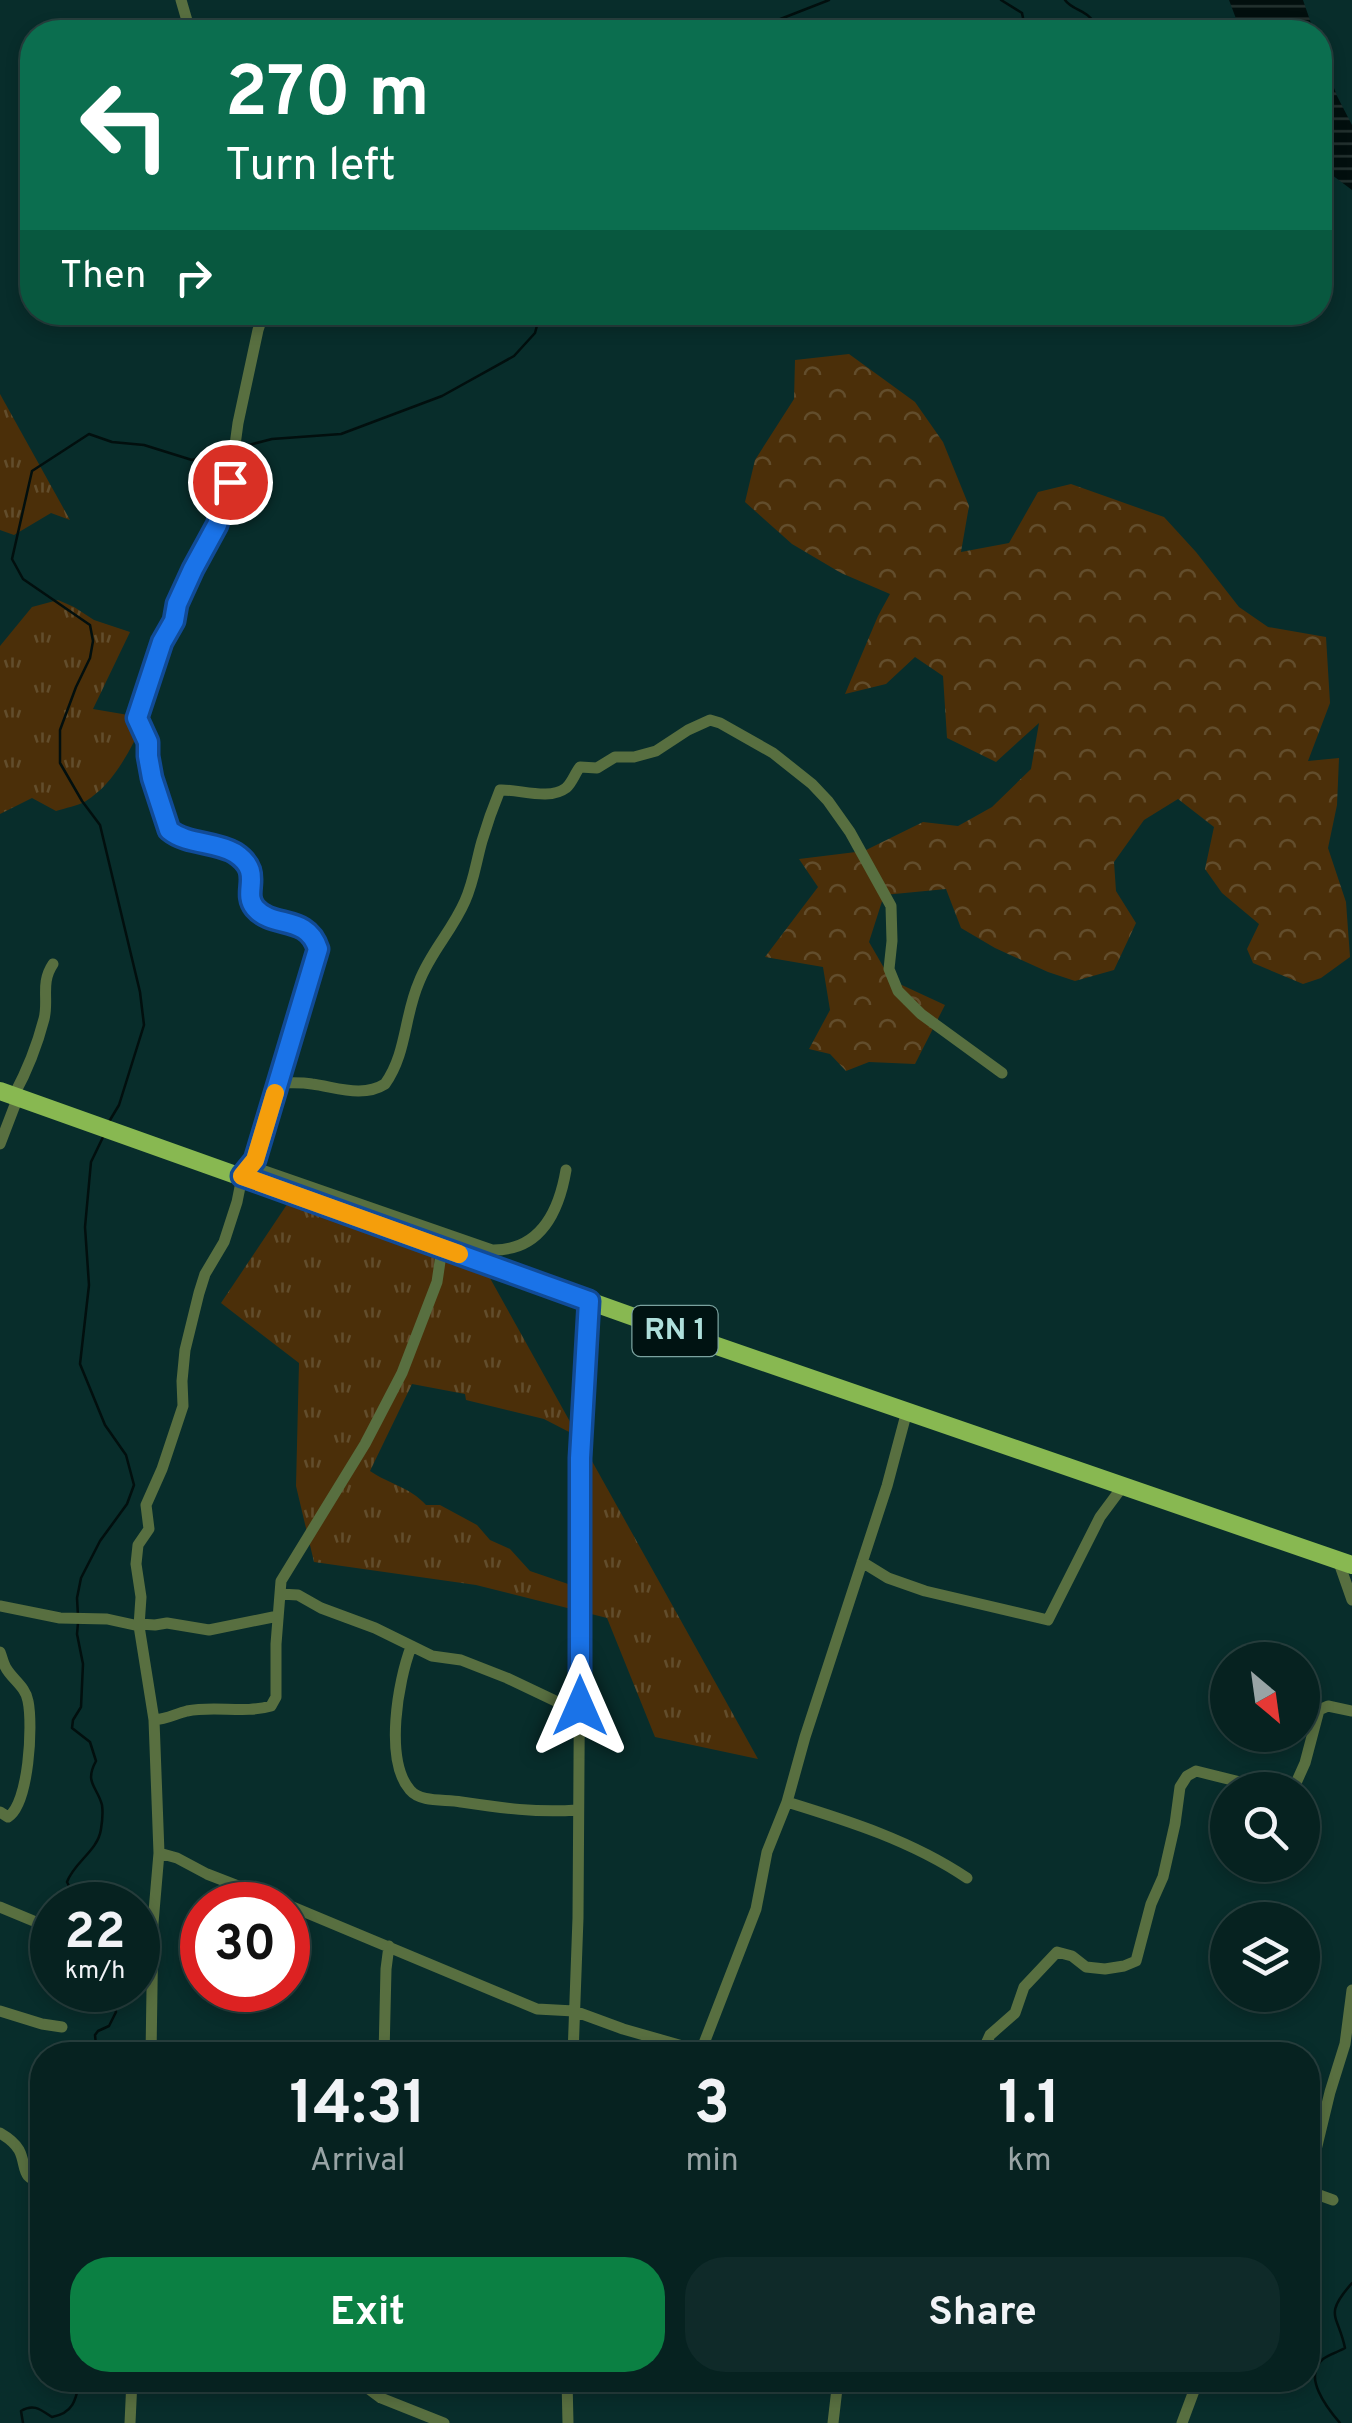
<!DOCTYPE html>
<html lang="en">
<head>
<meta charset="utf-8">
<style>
	:root { --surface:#062220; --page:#0f2a29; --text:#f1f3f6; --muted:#98a4a5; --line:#273f3e; --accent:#0b8043 }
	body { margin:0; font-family:Overpass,sans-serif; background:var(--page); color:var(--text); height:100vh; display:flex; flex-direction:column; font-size:38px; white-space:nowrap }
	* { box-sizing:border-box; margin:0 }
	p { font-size:32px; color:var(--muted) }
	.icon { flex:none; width:55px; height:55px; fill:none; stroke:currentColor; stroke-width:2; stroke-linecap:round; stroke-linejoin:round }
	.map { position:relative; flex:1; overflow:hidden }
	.sheet { position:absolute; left:30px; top:2042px; width:1290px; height:350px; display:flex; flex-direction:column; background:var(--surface); border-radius:40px; box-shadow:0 5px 15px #0003,0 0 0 2px var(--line) }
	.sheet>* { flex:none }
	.hud { position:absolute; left:20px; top:20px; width:1312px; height:305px; border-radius:40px; box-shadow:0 5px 15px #0003,0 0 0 2px var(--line); background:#0b6e4f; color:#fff; overflow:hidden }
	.needle { width:65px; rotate:151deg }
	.tools { position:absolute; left:1210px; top:1642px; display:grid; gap:20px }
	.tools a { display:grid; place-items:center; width:110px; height:110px; border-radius:50%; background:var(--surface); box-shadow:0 5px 15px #0003,0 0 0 2px var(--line); font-size:50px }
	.speed { position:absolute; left:30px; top:1882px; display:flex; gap:20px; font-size:50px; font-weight:700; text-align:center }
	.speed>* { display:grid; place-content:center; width:130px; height:130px; border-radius:50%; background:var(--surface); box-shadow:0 5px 15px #0003,0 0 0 2px var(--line); line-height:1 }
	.speed small { font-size:25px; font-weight:400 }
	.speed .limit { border:15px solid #d22; background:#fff; color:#111 }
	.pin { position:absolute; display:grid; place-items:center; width:85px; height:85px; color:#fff; margin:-42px; border:5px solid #fff; border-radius:50%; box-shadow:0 2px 10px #0007 }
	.me { position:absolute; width:110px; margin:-55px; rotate:0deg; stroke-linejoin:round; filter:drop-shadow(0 0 8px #0008) }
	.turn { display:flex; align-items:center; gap:35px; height:210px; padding:0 40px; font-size:45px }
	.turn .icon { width:130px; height:130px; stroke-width:2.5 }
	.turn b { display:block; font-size:70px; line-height:85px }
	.then { display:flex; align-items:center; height:95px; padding:0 40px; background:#0003; gap:20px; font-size:38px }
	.eta { display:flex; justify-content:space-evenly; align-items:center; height:170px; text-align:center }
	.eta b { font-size:60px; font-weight:700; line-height:70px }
	.cta { display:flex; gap:20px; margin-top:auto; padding:20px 40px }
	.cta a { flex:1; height:115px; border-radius:40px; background:var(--accent); color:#fff; font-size:40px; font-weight:700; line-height:115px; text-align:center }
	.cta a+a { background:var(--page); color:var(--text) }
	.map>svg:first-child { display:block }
	.grass { fill:url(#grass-tufts); fill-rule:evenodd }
	.forest { fill:url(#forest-crowns) }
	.water { fill:url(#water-rules) }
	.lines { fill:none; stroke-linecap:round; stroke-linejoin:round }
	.stream { stroke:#020f0e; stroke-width:2.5 }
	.minor { stroke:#586f40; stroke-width:11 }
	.primary { stroke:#88b851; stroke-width:18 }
	.route-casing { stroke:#114b97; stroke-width:25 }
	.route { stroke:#1a73e8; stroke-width:18 }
	.slow { stroke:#f59e0b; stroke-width:18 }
	.labels { text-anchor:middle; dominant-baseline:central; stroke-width:10; stroke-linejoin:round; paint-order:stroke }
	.shield { fill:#001312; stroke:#7aa29f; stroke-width:2.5 }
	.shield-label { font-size:30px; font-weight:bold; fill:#aedfdb }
</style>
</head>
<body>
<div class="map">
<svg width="1352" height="2423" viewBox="0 0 1352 2423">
	<defs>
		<pattern id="grass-tufts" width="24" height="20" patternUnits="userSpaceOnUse" patternTransform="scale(2.5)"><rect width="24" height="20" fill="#4b2f09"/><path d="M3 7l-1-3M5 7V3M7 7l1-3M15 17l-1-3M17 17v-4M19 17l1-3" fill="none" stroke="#624d2c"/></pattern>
		<pattern id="forest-crowns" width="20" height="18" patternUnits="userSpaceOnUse" patternTransform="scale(2.5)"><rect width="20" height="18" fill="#4b2f09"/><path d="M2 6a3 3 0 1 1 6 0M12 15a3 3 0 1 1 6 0" fill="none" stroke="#624d2c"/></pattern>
		<pattern id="water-rules" width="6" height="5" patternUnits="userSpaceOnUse" patternTransform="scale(2.5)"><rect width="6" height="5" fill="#020f0e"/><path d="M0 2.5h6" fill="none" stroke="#243230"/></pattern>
	</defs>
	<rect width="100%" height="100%" fill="#082d2b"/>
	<!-- grass -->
	<path class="grass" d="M0 394 70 520 51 513 14 535 0 530Z
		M58 600 74 607 94 620 130 632 93 709 146 718C131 748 115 783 86 801 78 806 65 808 56 811L32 798 0 814V646L32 607Z
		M296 1191 476 1253 758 1759 655 1737 607 1618 476 1585 314 1562 296 1486 299 1363 221 1303ZM412 1384 465 1394 466 1400 544 1419 573 1434 582 1452 573 1512 574 1586 530 1571 510 1549 490 1540 477 1525 440 1505H426C410 1487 389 1484 370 1471Z"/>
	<!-- forest -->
	<path class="forest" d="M849 354 915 402 943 442 969 506 961 552 1009 543 1038 492 1071 484 1164 517 1196 552 1239 607 1268 627 1326 637 1330 703 1308 761 1339 758 1337 805 1328 848 1346 902 1350 957 1321 978 1303 984 1253 963 1247 949 1259 924 1222 893 1205 869 1214 827 1178 799 1144 820 1114 862 1116 891 1136 923 1114 970 1075 981 1048 972 995 948 961 928 946 889 884 895 869 942 891 980 945 1005 915 1064 869 1062 846 1071 830 1054 809 1049 830 1010 823 967 765 957 818 887 799 859 864 851 923 822 958 826 992 807 1031 769 1039 723 996 762 947 738 943 676 915 657 886 684 845 694 878 616 890 594 841 573 792 544 745 502 755 460 794 399 795 360Z"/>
	<!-- water -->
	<path class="water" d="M1229 0H1303L1314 32H1241Z
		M1320 50 1337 96 1352 125V190L1320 166Z"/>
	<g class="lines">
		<!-- stream -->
		<path class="stream" d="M1001 0 1022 13 1025 28 1032 32
			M1065 0C1072 10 1086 10 1092 20 1094 24 1094 28 1095 32
			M758 32 765 25 829 0
			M241 447 272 439 341 434 442 396 514 356 535 333 539 318 538 312
			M110 1120 119 1105 144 1025 140 992 100 825 82 801 60 763V730L76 687 90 658 93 641 90 625 23 579 12 559 32 471 89 434 112 442 144 445 192 460 229 450
			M78 1616 77 1598 81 1578 100 1541 127 1504 134 1485 126 1455 105 1425 80 1364 89 1285 85 1227 91 1162 104 1135
			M78 1623 77 1634 83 1664 81 1707 73 1720 72 1728 90 1742 96 1761C84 1783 97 1786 102 1805 103 1812 102 1823 101 1829 98 1851 74 1862 67 1882L74 1896 85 1905
			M91 2055 96 2045 95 2035 98 2031 109 2026 116 2012 111 1990
			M23 2423 21 2411C34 2403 41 2410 52 2417 74 2413 76 2399 80 2380
			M1340 2423C1327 2408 1302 2376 1323 2359 1330 2354 1338 2352 1345 2348 1338 2314 1323 2316 1352 2283"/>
		<!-- minor -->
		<path class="minor" d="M181 0 188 24 194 32
			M278 1083C289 1083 300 1082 312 1084 336 1087 363 1098 385 1084 407 1053 404 1016 419 982 431 951 452 931 465 901 474 881 476 862 482 841 487 824 493 807 500 790 519 789 549 801 566 788 572 783 575 773 580 767L597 768 615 757H634L656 751 688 730 710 720 720 723 773 753 812 784 828 801 850 832 891 906 892 941 889 969 898 991 921 1014 1002 1073
			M14 1095C27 1071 37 1046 44 1019 49 1000 40 983 53 964
			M0 1144 18 1097
			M250 1166 492 1250C541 1251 559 1211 566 1170
			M1338 1560 1352 1600
			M862 1562 888 1578 925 1591 1048 1620 1100 1517 1123 1486
			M280 1594 298 1595 321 1608 375 1628 432 1656 461 1660 507 1678 566 1706H580
			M0 1606 60 1618 107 1619 139 1626
			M139 1624 155 1625 167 1623 209 1630 278 1616
			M411 1647C398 1681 384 1760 410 1790 421 1803 445 1799 461 1802 502 1808 536 1813 577 1810
			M0 1652C2 1657 3 1663 6 1668 12 1679 26 1687 28 1701 33 1725 29 1804 8 1817L0 1812
			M154 1720C167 1719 175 1714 187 1711 215 1705 244 1714 271 1706L276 1697V1644L281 1581 365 1444 402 1373 437 1282 442 1248
			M1281 1790 1296 1783 1305 1763 1319 1710 1328 1706 1352 1711
			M787 1802C849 1821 912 1841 967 1878
			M159 1853 177 1858 207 1874 287 1905
			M288 1905 537 2009 574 2011 623 2029 714 2055
			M0 1907 48 1927 52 1931
			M0 2011 42 2024 62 2027
			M701 2051 756 1909 767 1852 787 1802 805 1737 887 1486 907 1411
			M151 2055 153 1923 159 1853 154 1720 139 1626 141 1597 136 1564 138 1545 149 1529 146 1505 162 1469 183 1406 182 1381 185 1350 199 1293 205 1274 224 1242 237 1202 242 1177 255 1160 318 949C307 914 273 929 256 908 241 891 265 872 235 853 215 841 187 845 169 830L152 778 148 756V742L137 718 162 642 174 621 177 604 195 564 217 525 230 482 238 423 258 330 264 312
			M384 2055 386 1969 389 1946
			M573 2055 578 1918 581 1459 589 1301
			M981 2055 990 2035 1015 2013 1024 1987 1057 1952 1072 1956 1086 1967 1105 1969 1124 1966 1136 1961 1151 1904 1163 1877 1175 1824 1180 1787 1187 1776 1196 1771 1272 1790
			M0 2133C7 2137 15 2143 19 2150 27 2165 20 2180 42 2181
			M1308 2183 1330 2092 1345 2044 1352 1990
			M1308 2191 1333 2200
			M357 2380 381 2398 444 2423
			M567 2380 568 2423
			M130 2423 132 2380
			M833 2423 838 2380
			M1182 2423 1198 2380"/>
		<!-- primary -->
		<path class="primary" d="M0 1091 662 1327 1352 1565"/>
	</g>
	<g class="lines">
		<defs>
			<path id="route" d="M230 482 217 525 193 569 177 604 174 621 162 642 137 718 148 742V756L152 778 169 830C187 845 215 841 235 853 265 873 241 891 255 908 273 929 307 914 318 949L255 1160 242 1176 589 1301 580 1458V1706"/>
		</defs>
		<!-- route casing -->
		<use href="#route" class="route-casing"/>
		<!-- route -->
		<use href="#route" class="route"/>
		<!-- slow -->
		<path class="slow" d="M275 1093 255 1160 242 1176 459 1254"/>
	</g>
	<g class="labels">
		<!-- shield labels -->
		<rect class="shield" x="632.5" y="1306" width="85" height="50" rx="8"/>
		<g class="shield-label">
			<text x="675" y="1331">RN 1</text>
		</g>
	</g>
</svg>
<div class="tools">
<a><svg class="needle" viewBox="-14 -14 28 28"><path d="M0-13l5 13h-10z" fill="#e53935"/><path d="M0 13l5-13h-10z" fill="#98a4a5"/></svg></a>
<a><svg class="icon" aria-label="search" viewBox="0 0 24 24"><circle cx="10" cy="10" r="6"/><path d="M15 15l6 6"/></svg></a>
<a><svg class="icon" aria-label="layers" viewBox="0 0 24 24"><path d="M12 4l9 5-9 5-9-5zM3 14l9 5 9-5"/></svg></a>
</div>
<div class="speed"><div>22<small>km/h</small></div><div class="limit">30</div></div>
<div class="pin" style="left:230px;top:482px;background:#d93025"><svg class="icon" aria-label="arrive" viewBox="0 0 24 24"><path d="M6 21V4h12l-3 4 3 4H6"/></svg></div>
<svg class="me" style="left:580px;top:1706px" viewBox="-20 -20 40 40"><path d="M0-17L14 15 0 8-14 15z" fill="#1a73e8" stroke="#fff" stroke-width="4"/></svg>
<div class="hud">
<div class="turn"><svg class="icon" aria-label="left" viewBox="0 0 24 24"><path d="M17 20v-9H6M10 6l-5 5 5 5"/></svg><div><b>270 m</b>Turn left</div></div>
<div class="then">Then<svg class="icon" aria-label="right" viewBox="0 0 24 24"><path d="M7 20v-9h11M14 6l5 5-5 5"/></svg></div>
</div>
<section class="sheet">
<div class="eta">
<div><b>14:31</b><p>Arrival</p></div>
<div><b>3</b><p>min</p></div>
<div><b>1.1</b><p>km</p></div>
</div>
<div class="cta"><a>Exit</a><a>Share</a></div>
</section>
</div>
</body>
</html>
